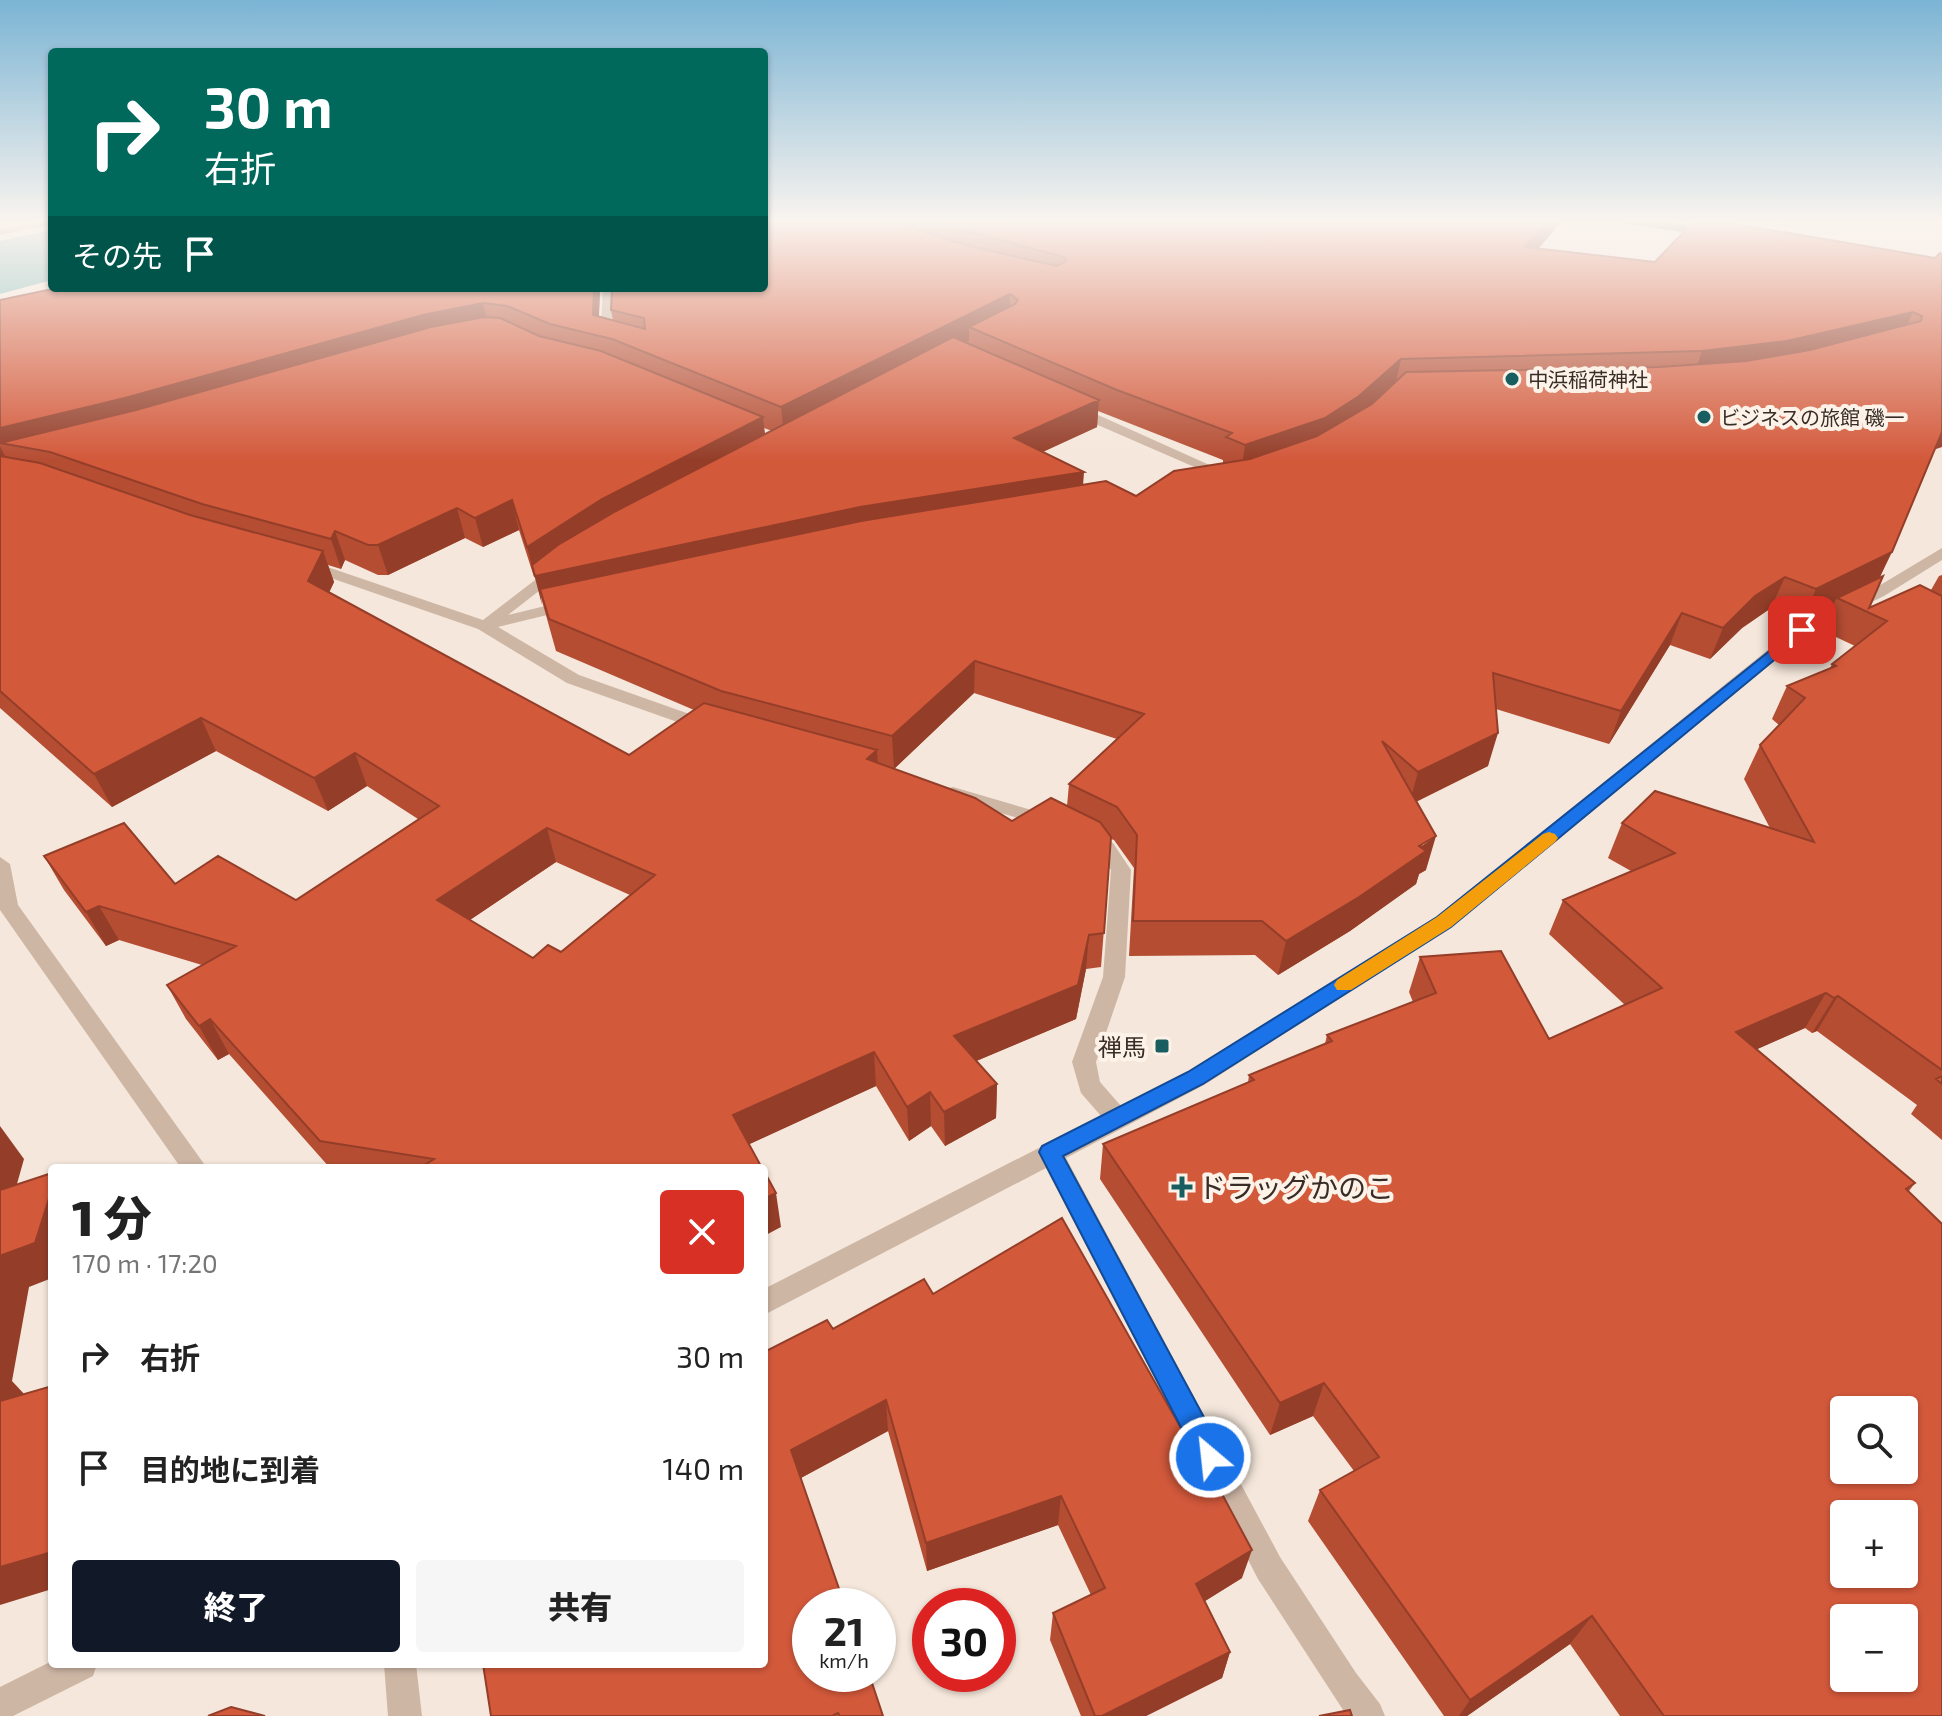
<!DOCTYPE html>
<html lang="ja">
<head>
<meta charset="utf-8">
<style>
	:root { --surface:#fff; --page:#f6f6f6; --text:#222; --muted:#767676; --accent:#111827 }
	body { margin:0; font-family:"Exo 2","Noto Sans JP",sans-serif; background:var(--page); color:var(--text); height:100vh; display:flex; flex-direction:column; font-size:30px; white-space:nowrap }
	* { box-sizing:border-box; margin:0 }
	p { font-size:26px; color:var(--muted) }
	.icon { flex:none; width:44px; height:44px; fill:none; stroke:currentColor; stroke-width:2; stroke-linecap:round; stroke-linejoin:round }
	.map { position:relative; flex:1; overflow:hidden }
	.sheet { position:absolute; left:48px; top:1164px; width:720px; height:504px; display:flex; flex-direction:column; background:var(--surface); border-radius:8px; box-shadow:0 2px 6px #0004 }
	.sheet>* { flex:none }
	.banner { position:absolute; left:48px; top:48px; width:720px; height:244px; border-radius:8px; box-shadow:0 2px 6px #0004; background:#00695c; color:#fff; overflow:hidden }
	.tools { position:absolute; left:1830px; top:1396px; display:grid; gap:16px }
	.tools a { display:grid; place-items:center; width:88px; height:88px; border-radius:8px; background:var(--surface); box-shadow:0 2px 6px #0004; font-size:40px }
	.speed { position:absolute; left:792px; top:1588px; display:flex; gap:16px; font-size:40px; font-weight:700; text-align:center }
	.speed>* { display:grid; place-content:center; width:104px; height:104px; border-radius:50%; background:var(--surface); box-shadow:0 2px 6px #0004; line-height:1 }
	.speed small { font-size:20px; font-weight:400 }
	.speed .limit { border:12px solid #d22; background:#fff; color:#111 }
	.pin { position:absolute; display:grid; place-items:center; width:68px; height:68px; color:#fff; margin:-34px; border-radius:16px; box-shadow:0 4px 12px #0006 }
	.me { position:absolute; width:88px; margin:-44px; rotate:332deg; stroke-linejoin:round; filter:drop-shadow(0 0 6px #0008) }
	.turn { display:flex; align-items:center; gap:28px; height:168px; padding:0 24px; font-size:36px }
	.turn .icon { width:104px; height:104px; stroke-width:2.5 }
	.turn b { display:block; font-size:56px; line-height:68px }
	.then { display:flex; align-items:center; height:76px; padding:0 24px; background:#0003; gap:16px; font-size:30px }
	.round { display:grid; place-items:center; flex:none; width:84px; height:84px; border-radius:8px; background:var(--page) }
	.headline { display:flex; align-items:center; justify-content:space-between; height:136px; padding:0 24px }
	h1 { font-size:48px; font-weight:800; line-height:60px }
	.button { display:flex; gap:16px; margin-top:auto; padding:16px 24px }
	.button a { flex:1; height:92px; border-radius:8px; background:var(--accent); color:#fff; font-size:32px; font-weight:800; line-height:92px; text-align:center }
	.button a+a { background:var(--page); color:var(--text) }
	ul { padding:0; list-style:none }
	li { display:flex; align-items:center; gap:24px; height:112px; padding:0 24px }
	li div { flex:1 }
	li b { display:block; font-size:30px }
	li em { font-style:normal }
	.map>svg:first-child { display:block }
	.water { fill:#77b5b5 }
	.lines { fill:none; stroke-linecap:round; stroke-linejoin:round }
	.street { fill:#ceb6a5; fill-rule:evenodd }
	.secondary { fill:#a28476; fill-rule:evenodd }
	.highway { fill:#5b453d; fill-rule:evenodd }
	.wall { fill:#b54d33; fill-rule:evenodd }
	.shaded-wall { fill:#943e29 }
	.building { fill:#d3593b; stroke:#943e29; stroke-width:2; fill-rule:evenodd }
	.route { fill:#1a73e8; stroke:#114b97; stroke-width:2 }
	.slow { fill:#f59e0b }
	.poi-dot { fill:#185e60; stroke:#fcf2e8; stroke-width:3 }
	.labels { text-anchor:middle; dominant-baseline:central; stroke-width:8; stroke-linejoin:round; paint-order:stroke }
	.far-poi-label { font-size:20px; fill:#392c27; stroke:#fcf2e8; text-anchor:start }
	.poi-label { font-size:24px; fill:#392c27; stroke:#fcf2e8; text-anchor:end }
	.near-poi-label { font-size:28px; fill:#392c27; stroke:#fcf2e8; text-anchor:start }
</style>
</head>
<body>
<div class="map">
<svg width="1942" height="1716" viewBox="0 0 1942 1716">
	<rect width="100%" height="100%" fill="#f5e7db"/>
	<!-- water -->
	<path class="water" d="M52 230V280L0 294V241Z"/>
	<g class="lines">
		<!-- street -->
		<path class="street" d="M603 288H615L612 338 616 341 610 345 600 340Z
			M1068 406H1078L1234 476 1222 479 1068 412Z
			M1942 548V560L1884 596 1808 633 1451 927 1204 1085 1066 1158 1280 1557 1356 1673 1380 1704 1385 1716H1347L1258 1579 1046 1168 764 1315V1289L1101 1116 1081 1093 1072 1062 1103 977 1111 870 1099 853 1081 845 1078 840 1081 835 1088 833 1113 843 1131 870 1125 977 1096 1062 1100 1082 1121 1106 1188 1071 1437 917 1796 627 1872 590Z
			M307 560 483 620 552 567H562V573L508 615 570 600 578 605 576 608 498 627 579 675 712 722 715 726 712 730H700L567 683 478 629 302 568 299 565Z
			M953 787 1059 818 1062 822 1052 828 946 797 944 793 946 789Z
			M0 857 10 864 18 905 207 1168H181L0 910Z
			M52 1661V1664H97L93 1676 13 1716H0V1687Z
			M384 1664H416L422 1716H388Z"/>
		<!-- secondary -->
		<path class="secondary" d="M52 220V225L0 235V229Z"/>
		<!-- highway -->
		<path class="highway" d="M1620 220H1649L1718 229 1724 233 1718 237 1626 224Z"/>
	</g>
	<!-- wall -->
	<path class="wall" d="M764 220H1563L1538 248 1655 262 1935 258V449L1880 577 1869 608 1931 590 1939 576 1942 575V1140L1911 1114 1917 1105 1817 1031 1812 1033 1805 1028 1757 1049 1915 1183 1909 1191 1942 1716H1620L1570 1644 1467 1716H1444L1308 1521 1320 1490 1354 1471 1313 1416 1270 1435 1100 1179 1103 1144 1248 1083 1249 1075 1325 1044 1327 1035 1413 1002 1409 992 1420 957 1549 1039 1625 1005 1549 934 1563 900 1631 871 1608 858 1622 823 1770 828 1744 779 1760 745 1779 725 1772 719 1787 686 1830 668 1832 664 1855 646 1821 630 1833 605 1802 621 1771 608 1742 628 1710 659 1670 645 1609 744 1496 709 1488 766 1416 802 1426 870 1419 874 1416 884 1350 931 1278 975 1255 955 1129 956 1134 868 1114 840 1111 839 1101 967 1086 969 1076 1019 976 1061 997 1084 996 1118 945 1146 931 1126 909 1141 876 1086 749 1144 762 1168H330L229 1054 218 1060 186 1019 167 985 202 965 119 940 106 946 64 890 44 856 175 884 296 900 418 819 367 786 328 811 216 751 112 807 0 708V300L57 288H600L599 317 613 320 611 310ZM1098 411 1223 460V463L1136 496 1083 485 1043 452 1097 427ZM764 428 772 431 765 434ZM519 530 534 577 535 576 556 651 694 710 629 755 329 593 334 582 328 565 341 569 345 560 378 575H388L465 538 483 547ZM974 693 1117 739 1069 784 1067 806 1012 821 894 769ZM556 862 630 895 561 952 533 958 470 920Z
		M933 1294 1242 1578 1205 1601 1230 1652 1222 1678 1146 1716H1081L1050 1640 1053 1613 1091 1595 1058 1525 927 1571 888 1431 801 1478 883 1716H491L764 1352 833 1329Z"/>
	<!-- shaded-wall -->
	<path class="shaded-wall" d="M902 220H919V224L902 236Z
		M1549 220H1563L1519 271 1525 247Z
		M594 288H600L598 336 593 315Z
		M1010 294 1009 320 969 327V341L784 436 781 407Z
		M483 303 489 329 0 443V428L423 315Z
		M1913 312 1901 338 1693 378 1702 351Z
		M1401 359 1395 386 1353 424 1241 474 1245 445Z
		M1099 400 1097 427 1013 465 1014 438Z
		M763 417 766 444 860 507 1084 472 1082 500 540 589 542 605 527 547 602 499Z
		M1942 430V447L1933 450Z
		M0 446 6 458 0 460Z
		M512 500 519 530 483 547 475 518Z
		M457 508 465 538 388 575 378 545Z
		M335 531 345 560 341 569 331 539Z
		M323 551 334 582 319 613 308 581Z
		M1892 552 1877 583 1837 598 1833 605 1802 621 1816 589Z
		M1785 577 1771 608 1742 628 1710 659 1723 628 1755 596Z
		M1682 613 1670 645 1609 744 1621 711Z
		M975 661 974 693 894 769 892 736Z
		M201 718 216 751 112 807 94 774Z
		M1498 733 1488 766 1409 805 1418 772Z
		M877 750 879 783 867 759Z
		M355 753 367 786 328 811 314 778Z
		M547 828 556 862 449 934 437 900Z
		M1436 836 1426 870 1419 874 1416 884 1350 931 1278 975 1286 941Z
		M99 906 119 940 106 946 86 912Z
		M1089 935 1086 969 1076 1019 955 1070 954 1036Z
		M1826 993 1805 1028 1717 1067 1736 1032Z
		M1838 996 1817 1031 1812 1033 1834 998Z
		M210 1019 229 1054 218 1060 199 1026Z
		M874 1052 876 1086 739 1149 733 1115Z
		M997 1084 996 1118 945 1146 944 1112Z
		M930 1092 931 1126 909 1141 907 1107Z
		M0 1126 24 1159 4 1230 0 1224Z
		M52 1189V1278L29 1287 12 1381 26 1396 0 1421V1266L2 1255Z
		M776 1193 781 1227 764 1236V1199Z
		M1324 1383 1313 1416 1270 1435 1280 1403Z
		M886 1400 888 1431 797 1480 791 1450Z
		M1061 1496 1058 1525 927 1571 926 1543Z
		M1252 1550 1242 1578 1189 1611 1196 1584Z
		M52 1552V1589L0 1605V1567Z
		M1592 1616 1570 1644 1467 1716H1459L1470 1700Z
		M1230 1652 1222 1678 1146 1716H1102Z"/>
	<!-- building -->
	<path class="building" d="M764 220H888L969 246 1057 266 1066 261 1064 257 927 220H1549L1525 247 1655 262 1695 220H1713L1935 258 1940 253 1942 254V432L1892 552 1816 589 1785 577 1755 596 1723 628 1682 613 1621 711 1493 673 1498 733 1418 772 1382 741 1436 836 1419 846 1426 851 1359 897 1286 941 1262 921H1133L1137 835 1117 807 1069 784 1144 714 975 661 892 736 721 691 549 619 540 589 861 521 1106 481 1136 496 1174 471 1250 459 1317 436 1372 404 1406 372 1659 367 1746 361 1810 350 1921 321 1922 316 1913 312 1787 341 1702 351 1401 359 1359 396 1325 418 1245 445 1226 437 1232 433 1117 390 969 327 1015 304 1018 300 1010 294 781 407 612 339 550 324 507 306 483 303 423 315 125 398 0 428V300L57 288H594L593 315 645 329 644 318 611 310 612 288H764Z
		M484 317 500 318 539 336 601 351 763 417 602 499 527 547 512 500 475 518 457 508 378 545H368L335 531 331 539 202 504 50 452 0 443 136 410 431 327Z
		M953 337 1099 400 1014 438 1084 472 860 507 535 576 532 565 558 545 616 511Z
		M0 456 40 463 190 515 323 551 308 581 629 755 704 703 877 750 867 759 975 798 1012 821 1051 798 1100 822 1111 837 1104 933 1089 935 1078 985 954 1036 997 1084 944 1112 930 1092 907 1107 874 1052 733 1115 762 1168H420L434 1159 320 1141 210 1019 199 1026 167 985 236 946 99 906 86 912 44 856 124 823 175 884 218 856 296 900 439 806 355 753 314 778 201 718 94 774 0 691ZM547 828 655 875 561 952 548 945 533 958 437 900Z
		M1883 576 1869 608 1920 585 1942 596V1070L1838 996 1834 998 1826 993 1736 1032 1915 1183 1906 1189 1942 1224V1716H1664L1592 1616 1470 1700 1320 1490 1379 1457 1324 1383 1280 1403 1103 1144 1254 1080 1249 1075 1332 1041 1327 1035 1436 993 1420 957 1501 951 1549 1039 1662 988 1563 900 1675 853 1622 823 1655 791 1814 842 1760 745 1805 698 1787 686 1836 666 1832 664 1887 621 1837 598ZM1844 1410H1904V1470H1844ZM1844 1514H1904V1574H1844ZM1844 1618H1904V1678H1844Z
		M1942 1076V1084L1936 1079Z
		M764 1171 776 1193 764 1199Z
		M52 1173V1189L35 1243 2 1255 0 1266V1190Z
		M1062 1218 1203 1467 1207 1466 1252 1550 1196 1584 1230 1652 1102 1716H1095L1053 1613 1105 1588 1061 1496 926 1543 886 1400 791 1450 845 1606H810V1674H869L883 1716H840L838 1713 832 1716H491L483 1664H764V1352L827 1320 833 1329 924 1279 933 1294Z
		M52 1386V1552L0 1567V1401Z
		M231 1707 265 1716H208Z
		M1350 1710 1352 1716H1319Z"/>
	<!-- sky -->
	<linearGradient id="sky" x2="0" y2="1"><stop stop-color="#7bb4d4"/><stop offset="0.48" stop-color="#faf4ef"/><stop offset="1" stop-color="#faf4ef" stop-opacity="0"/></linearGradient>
	<rect width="1942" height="460" fill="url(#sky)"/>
	<!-- route -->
	<path class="route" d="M1802 625 1807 627V633L1451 927 1203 1084 1063 1156 1220 1447 1224 1457 1220 1466 1210 1470 1201 1466 1039 1152 1042 1146 1188 1072 1437 917Z"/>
	<!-- slow -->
	<path class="slow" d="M1549 832 1555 834 1558 838 1555 842 1451 927 1351 990H1337L1334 985 1337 980 1437 917 1543 834Z"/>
	<!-- markers -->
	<g class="poi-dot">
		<circle cx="1512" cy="379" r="8"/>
		<circle cx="1704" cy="417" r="8"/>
		<rect x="1154" y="1038" width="16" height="16" rx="4"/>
		<path d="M1178 1175h8v8h8v8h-8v8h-8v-8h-8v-8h8z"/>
	</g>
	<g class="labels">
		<!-- far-poi labels -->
		<g class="far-poi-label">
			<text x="1528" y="379">中浜稲荷神社</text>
			<text x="1720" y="417">ビジネスの旅館 磯一</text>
		</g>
		<!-- poi labels -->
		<g class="poi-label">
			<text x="1146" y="1046">禅馬</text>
		</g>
		<!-- near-poi labels -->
		<g class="near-poi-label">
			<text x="1198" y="1187">ドラッグかのこ</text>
		</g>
	</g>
</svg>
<div class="tools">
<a><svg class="icon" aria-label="search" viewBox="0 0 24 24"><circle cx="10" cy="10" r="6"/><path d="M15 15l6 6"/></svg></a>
<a>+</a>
<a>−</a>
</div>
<div class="speed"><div>21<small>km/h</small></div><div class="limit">30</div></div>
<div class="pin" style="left:1802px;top:630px;background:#d93025"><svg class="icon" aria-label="arrive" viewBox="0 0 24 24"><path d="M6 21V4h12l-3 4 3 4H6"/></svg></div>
<svg class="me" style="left:1210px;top:1457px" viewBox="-20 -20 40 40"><circle r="17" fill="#1a73e8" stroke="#fff" stroke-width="3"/><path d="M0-11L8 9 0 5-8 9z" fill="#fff"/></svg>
<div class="banner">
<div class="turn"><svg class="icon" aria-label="right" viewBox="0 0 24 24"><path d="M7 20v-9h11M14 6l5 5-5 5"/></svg><div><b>30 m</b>右折</div></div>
<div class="then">その先<svg class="icon" aria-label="arrive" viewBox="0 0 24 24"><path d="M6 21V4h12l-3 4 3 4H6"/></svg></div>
</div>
<section class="sheet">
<div class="headline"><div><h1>1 分</h1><p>170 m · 17:20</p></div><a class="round" style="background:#d93025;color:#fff"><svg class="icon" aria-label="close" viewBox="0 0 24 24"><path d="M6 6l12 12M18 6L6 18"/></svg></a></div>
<ul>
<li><svg class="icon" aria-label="right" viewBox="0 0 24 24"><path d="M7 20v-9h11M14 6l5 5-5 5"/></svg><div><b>右折</b></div><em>30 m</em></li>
<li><svg class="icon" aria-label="arrive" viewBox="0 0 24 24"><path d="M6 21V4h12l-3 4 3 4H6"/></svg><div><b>目的地に到着</b></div><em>140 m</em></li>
</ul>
<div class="button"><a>終了</a><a>共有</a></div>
</section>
</div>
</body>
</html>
